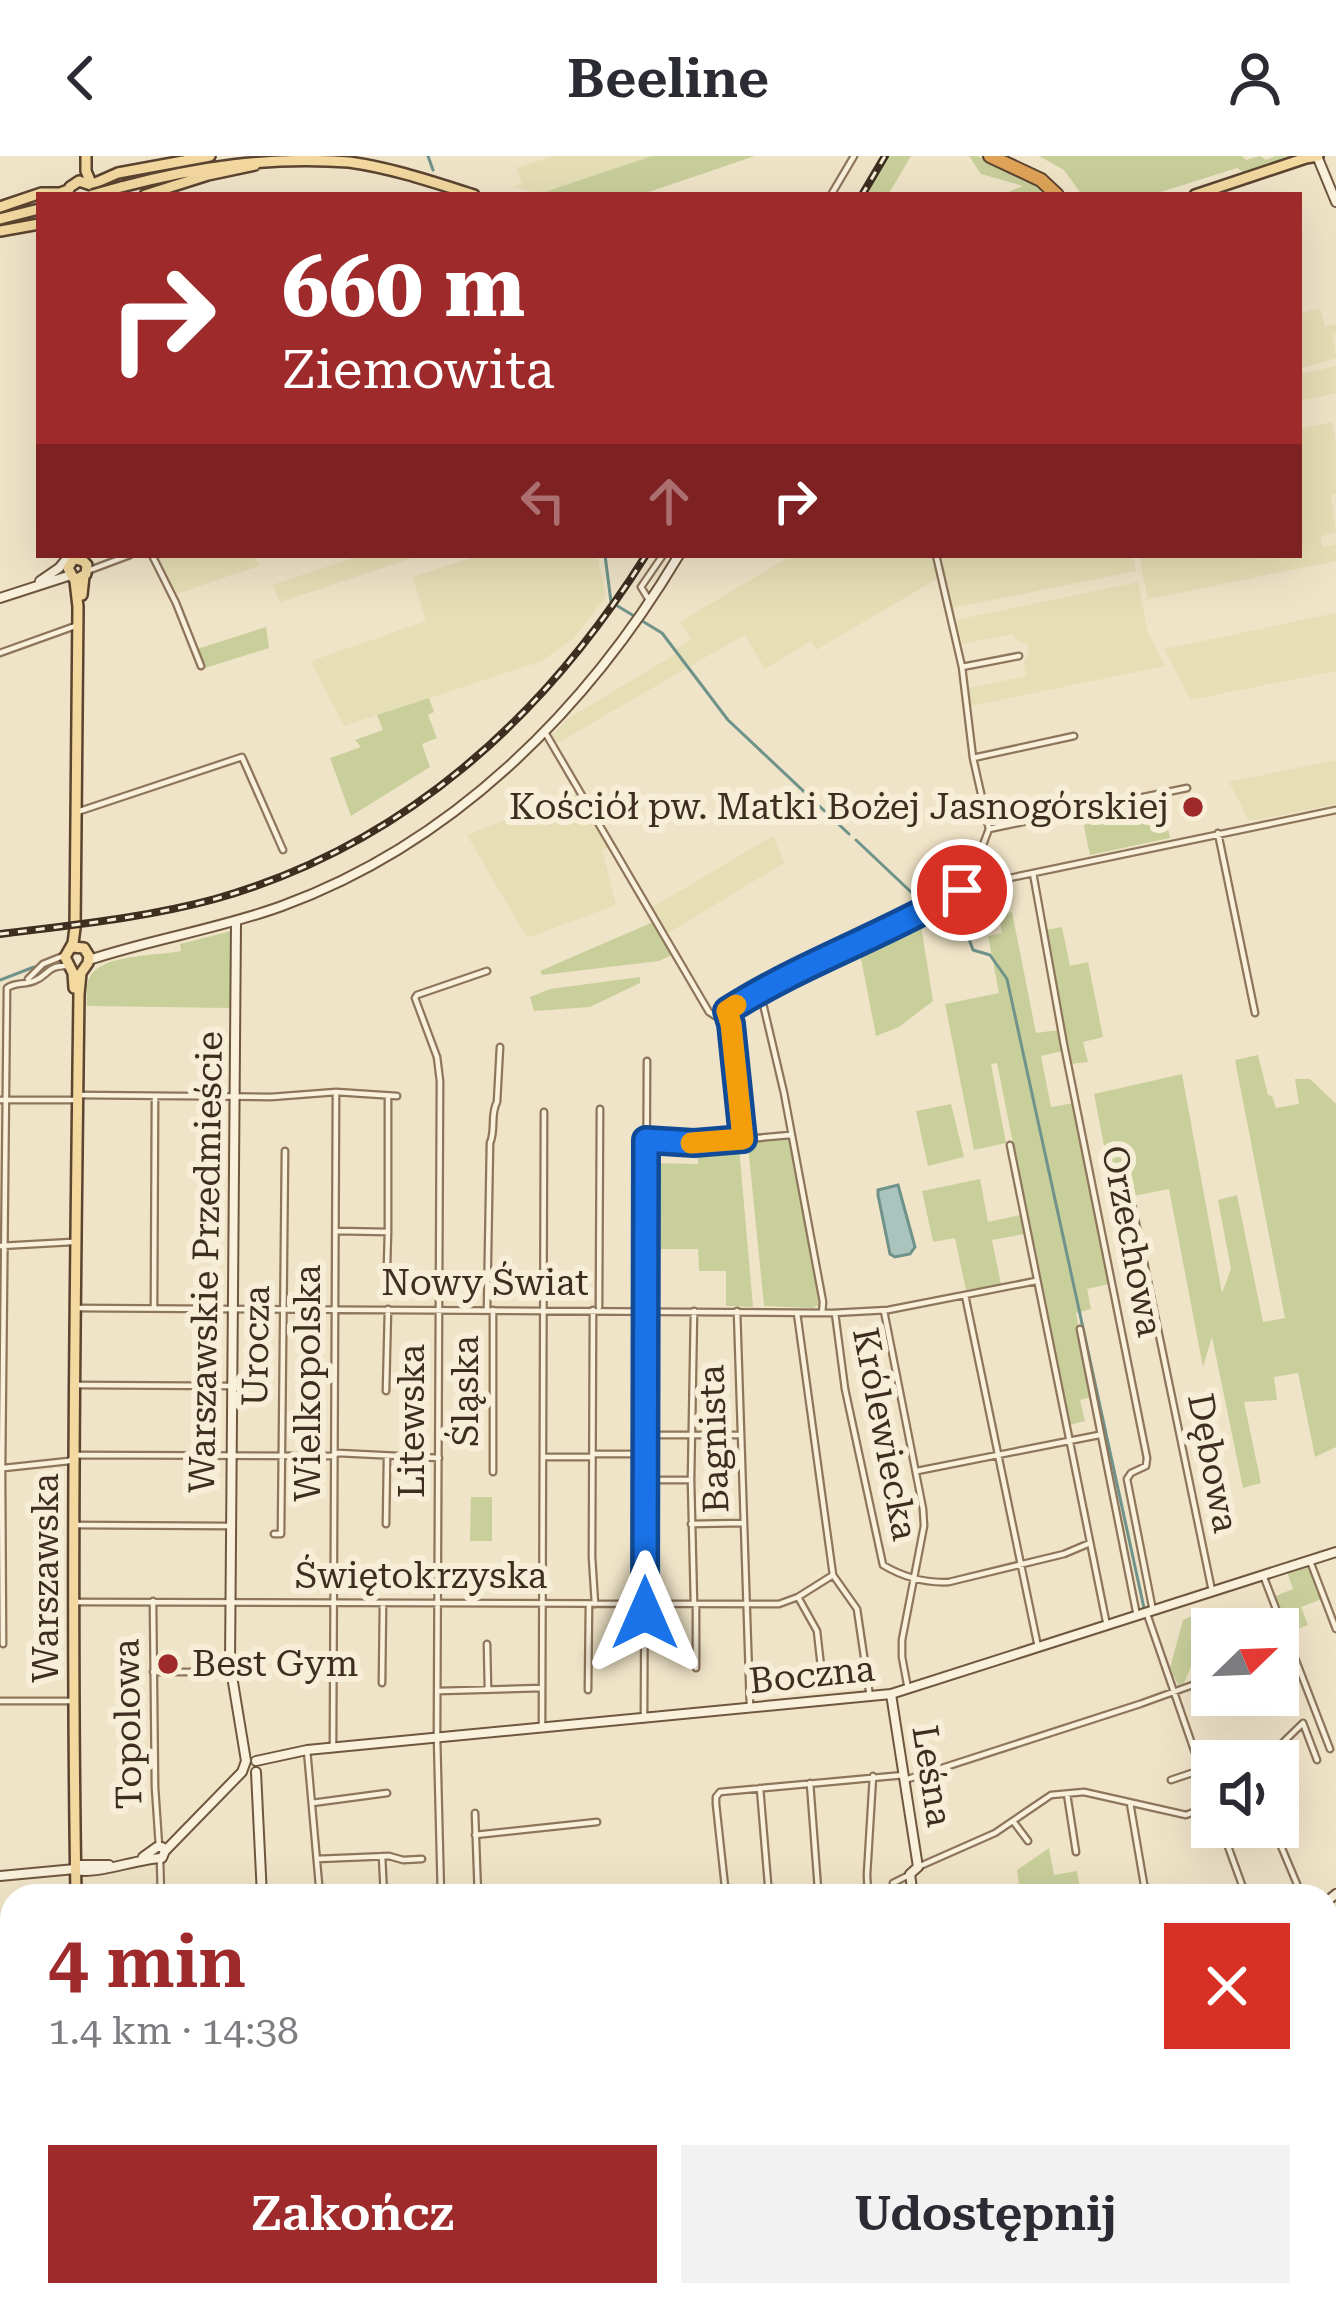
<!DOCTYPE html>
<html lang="pl">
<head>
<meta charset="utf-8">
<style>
	:root { --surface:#fff; --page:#f2f2f3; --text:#2b2b33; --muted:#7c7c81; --accent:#9e2a2b }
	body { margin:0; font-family:"Roboto Serif",serif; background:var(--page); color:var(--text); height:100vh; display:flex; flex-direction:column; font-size:45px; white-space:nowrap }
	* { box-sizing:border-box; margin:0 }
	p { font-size:39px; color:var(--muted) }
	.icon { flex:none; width:66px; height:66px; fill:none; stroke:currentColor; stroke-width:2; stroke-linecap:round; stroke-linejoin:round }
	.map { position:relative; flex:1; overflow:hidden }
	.drawer { position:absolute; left:0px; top:1728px; width:1338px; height:423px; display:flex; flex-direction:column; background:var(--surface); border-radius:36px 36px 0 0; box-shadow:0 12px 48px #0002 }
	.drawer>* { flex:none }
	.hud { position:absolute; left:36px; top:36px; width:1266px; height:366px; border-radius:0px; box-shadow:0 12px 48px #0002; background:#9e2a2b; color:#fff; overflow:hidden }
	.needle { width:78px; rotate:67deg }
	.tools { position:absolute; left:1191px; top:1452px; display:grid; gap:24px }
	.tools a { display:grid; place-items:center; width:108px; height:108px; border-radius:0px; background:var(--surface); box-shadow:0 12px 48px #0002; font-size:60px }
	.pin { position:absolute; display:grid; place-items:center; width:102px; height:102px; color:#fff; margin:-51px; border:6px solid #fff; border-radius:50%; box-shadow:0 3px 12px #0007 }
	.me { position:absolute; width:132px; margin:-66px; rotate:0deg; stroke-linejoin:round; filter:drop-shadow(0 0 9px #0008) }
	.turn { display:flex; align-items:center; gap:42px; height:252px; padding:0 48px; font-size:54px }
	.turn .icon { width:156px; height:156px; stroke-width:2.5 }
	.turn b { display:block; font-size:84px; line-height:102px }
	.lanes { display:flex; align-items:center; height:114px; padding:0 48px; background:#0003; justify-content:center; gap:60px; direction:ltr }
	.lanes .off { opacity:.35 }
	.round { display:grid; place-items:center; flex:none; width:126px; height:126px; border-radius:0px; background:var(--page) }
	.summary { display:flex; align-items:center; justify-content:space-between; height:204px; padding:0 48px }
	h1 { font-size:72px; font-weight:600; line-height:90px; color:var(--accent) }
	.primary-button { display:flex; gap:24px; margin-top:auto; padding:24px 48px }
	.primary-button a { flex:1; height:138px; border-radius:0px; background:var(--accent); color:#fff; font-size:48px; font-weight:600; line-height:138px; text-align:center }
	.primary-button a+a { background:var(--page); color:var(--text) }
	header { display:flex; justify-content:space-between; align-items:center; height:156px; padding:0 48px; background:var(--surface); font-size:54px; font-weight:600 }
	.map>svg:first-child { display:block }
	.farmland { fill:#e6deb5 }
	.green { fill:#c9cf9b }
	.water { fill:#a9c4bc; stroke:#6f938a; stroke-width:3 }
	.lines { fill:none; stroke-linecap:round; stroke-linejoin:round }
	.stream { stroke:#6f938a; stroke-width:3 }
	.street-casing { stroke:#8d765c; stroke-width:9 }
	.secondary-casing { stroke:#6f573f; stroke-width:12 }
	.primary-casing { stroke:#5b4430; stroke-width:14 }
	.highway-casing { stroke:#5b4430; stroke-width:16 }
	.street { stroke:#faf1dc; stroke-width:4.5 }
	.secondary { stroke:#faf1dc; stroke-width:8 }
	.primary { stroke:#f3d9a0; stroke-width:9 }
	.highway { stroke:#e0a458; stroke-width:12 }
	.rail-casing { stroke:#3d2e20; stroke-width:8 }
	.rail { stroke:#f7eed8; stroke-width:3; stroke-dasharray:9; stroke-linecap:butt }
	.primary-bridge-casing { stroke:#5b4430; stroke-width:14; stroke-linecap:butt }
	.primary-bridge { stroke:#f3d9a0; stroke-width:9 }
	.route-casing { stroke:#114b97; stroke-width:30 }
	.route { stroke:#1a73e8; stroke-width:21 }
	.slow { stroke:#f59e0b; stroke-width:21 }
	.poi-dot { fill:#9e2a2b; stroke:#f7eed8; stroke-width:4.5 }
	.labels { text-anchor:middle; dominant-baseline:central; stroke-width:12; stroke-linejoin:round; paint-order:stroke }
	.poi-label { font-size:36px; fill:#3d2e20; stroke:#f7eed8; text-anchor:end }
	.street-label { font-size:36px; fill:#3d2e20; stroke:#f7eed8 }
</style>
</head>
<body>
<header><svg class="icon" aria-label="back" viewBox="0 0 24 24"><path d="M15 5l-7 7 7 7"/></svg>Beeline<svg class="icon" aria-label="person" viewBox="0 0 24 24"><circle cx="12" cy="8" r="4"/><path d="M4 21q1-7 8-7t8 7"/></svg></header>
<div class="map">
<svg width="1336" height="2149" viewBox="0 0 1336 2149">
	<rect width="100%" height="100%" fill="#f0e4c8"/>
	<!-- farmland -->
	<path class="farmland" d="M553 0H652L539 38 514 31 522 27 516 12Z
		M1320 152 1325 170 1336 168V178L1333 179 1336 202 1299 213V158Z
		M1336 210V237L1299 245V218Z
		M1332 266 1336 289V338L1331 339 1336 376 1320 381 1323 391 1336 388V405L1148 443 1139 399H1299V273Z
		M155 399H254L259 410 173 439Z
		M362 399H421L280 446 272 429Z
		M479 399H597L606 441 574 482 542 505 344 570 311 505 426 465 413 421Z
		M792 399H935L940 421 816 494 811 485 765 513 745 479 690 510 676 493 691 483 680 466Z
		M939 399H1133L1136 415 952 452Z
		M1138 426 1147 473 1165 510 971 550 969 532 1026 520 1024 507 1029 495 1027 487H1021L1012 478 962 488 956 464Z
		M1336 457V515L1191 544 1164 493Z
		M676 498 687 512 556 588 551 580 569 562Z
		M1336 604V648L1249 665 1229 626Z
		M577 636 609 691 602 694 616 749 527 782 467 679Z
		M773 680 784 707 665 779 649 753Z"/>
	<!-- green -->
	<path class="green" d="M652 0H755L640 39 539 38Z
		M888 0H911L888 39H864Z
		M969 0C1000 0 1028 22 1053 39H1001L1023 30 981 18Z
		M1039 0H1242L1246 4 1260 0 1266 4 1275 0H1298L1243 16 1237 12 1151 39H1082L1064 14Z
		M266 471 269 492 205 512 197 493Z
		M429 542 434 556 428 559 437 582 422 588 430 611 351 660 330 602 361 591 355 584 383 574 377 559Z
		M1161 640 1170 682 1090 699 1081 656Z
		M1012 756 1036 877 1059 874 1063 895 1041 900 1051 951 1074 947 1109 1128 1087 1133 1091 1153 1076 1157 1092 1241 1080 1244 1085 1265 1069 1269 997 907 991 908 1006 987 974 994 945 848 999 837 988 780 1002 777 999 759Z
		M920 763 933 845 899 871 876 880 859 792Z
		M653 766 672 799 659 805 542 819 540 815Z
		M1062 771 1070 810 1088 806 1103 881 1083 886 1088 906 1071 908 1045 774Z
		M231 775V852L87 850C87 840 85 829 90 821 101 798 158 800 181 795L180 788Z
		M640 821V827L590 851 534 855 530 841 550 833Z
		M1258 899 1268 939 1272 940 1276 952 1299 948 1295 923H1310L1336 948V1291L1315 1301 1298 1217 1274 1221 1277 1244 1244 1246 1261 1327 1243 1332 1212 1181 1203 1211 1169 1033 1128 1041 1155 1177 1141 1180 1094 938 1182 918 1222 1137 1231 1113 1218 1044 1237 1039 1263 1166 1285 1162 1235 904Z
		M951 948 964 1001 928 1010 916 955Z
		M786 981 791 985 819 1141 818 1149 813 1152 764 1150 748 990 751 986Z
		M735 988 739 991 753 1151 726 1150V1115H699L698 1093H651V1007L698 1008V991Z
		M980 1023 988 1066 1020 1059 1024 1078 992 1084 1001 1128 966 1134 955 1082 933 1086 922 1035Z
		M471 1341H492V1385H470Z
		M1308 1409 1322 1443 1301 1451 1308 1469 1288 1477 1273 1441 1293 1433 1287 1416Z
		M1194 1459 1202 1484 1184 1527 1178 1529 1170 1512 1183 1464Z
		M1049 1692 1054 1719 1077 1715 1081 1740H1003L1002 1732 1019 1728 1017 1714Z
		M90 2139H417L421 2149H90Z
		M677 2139H834L821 2149H678Z"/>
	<!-- water -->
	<path class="water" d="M898 1029 915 1091 910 1098 895 1101 890 1098 878 1039V1034Z"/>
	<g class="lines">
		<!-- stream -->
		<path class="stream" d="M428 0 433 14
			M605 399 611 446 662 477 728 564 849 678
			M856 684 929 753 948 752 962 764 973 794 990 799 1007 823 1144 1452
			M0 824 34 811"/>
		<defs>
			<path id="street" d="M831 39 854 0
				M152 399 176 447 201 510
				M936 399 962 511 973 602 989 673 971 720 970 731
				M90 414 130 399
				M649 444 641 431 663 399
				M0 497 78 469
				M962 511 1019 500
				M546 578 709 856 715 860 812 806 859 787 976 729 1336 654
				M973 602 1074 580
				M80 655 242 601 283 694
				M989 673 1187 632
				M1218 677 1255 857
				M1033 717 1064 889 1147 1302 1146 1310 1131 1317 1127 1323 1153 1455
				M28 823 43 808 63 800
				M760 835 784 937 823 1146 822 1157
				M727 855 731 869 743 983
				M78 939 271 941 336 936 397 940
				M0 944H73
				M647 984 703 987 790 979
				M1010 989 1107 1470
				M1132 1048 1212 1435
				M336 1075 388 1076V941
				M0 1090 72 1086
				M387 1110 388 1076
				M965 1139 1038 1491
				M599 1151 600 953
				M74 1152 833 1157 888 1154 1036 1125
				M154 1152 155 942
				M487 1154 490 987C496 974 490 958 497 946L500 891
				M593 1154 592 1401 595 1448
				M694 1155 691 1324 694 1448
				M737 1155 750 1551
				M884 1155 923 1353 924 1370 902 1484V1501L908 1533
				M797 1157 833 1419
				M835 1157 845 1233 883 1409C903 1421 927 1427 949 1426L1064 1398 1090 1387
				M1080 1173 1137 1460
				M75 1229 231 1230
				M386 1235 388 1153
				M645 1279H740
				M593 1298H645
				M544 1301H592
				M4 1312 69 1305 77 1299 331 1300 338 1297 439 1302
				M917 1315 1099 1279
				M493 1316V1154
				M645 1324H691
				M386 1368 387 1302
				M691 1368 743 1367
				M73 1369 229 1370
				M274 1378H281L285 995
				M1310 1405 1336 1473
				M833 1419 857 1453 870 1541
				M1263 1419 1330 1593
				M798 1441 817 1475 821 1511
				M153 1445 155 1631 159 1690
				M73 1446 779 1448 798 1441 833 1419
				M1147 1458 1212 1646
				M3 1488 2 1315 7 832C16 826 24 829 34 825 50 819 46 809 68 810
				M487 1488 488 1534
				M1278 1500H1279
				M696 1512V1448
				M153 1516H231
				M382 1527 383 1447
				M588 1534 589 1448
				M439 1535 541 1532
				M0 1545H72
				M644 1563 647 905
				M542 1572 544 956
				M333 1590 336 936
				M307 1594 320 1740
				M1264 1605 1303 1567 1317 1604
				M905 1624 1140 1548 1212 1522
				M1171 1624 1201 1614
				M760 1632 769 1740
				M1067 1638 1076 1696
				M312 1647 387 1637
				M1130 1647 1146 1740
				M475 1657 478 1740
				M1013 1665 1028 1685
				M1221 1671 1246 1740
				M1273 1671 1302 1740
				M475 1679 597 1666
				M382 1700 384 1740
				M160 1703 161 1740
				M317 1703 389 1700 403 1704 422 1703
				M918 1711 995 1677 1051 1639 1084 1636 1186 1659 1212 1649
				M893 1727 909 1719
				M441 1740 437 1581 440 925 437 901 415 842 417 839 487 815
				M726 1740 716 1648V1641L720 1636 904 1619
				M789 1740 814 1737 818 1733 810 1627
				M868 1740 867 1719 873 1620
				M0 2133 12 2134
				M20 2149 22 2139
				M827 2149 840 2139
				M1201 2149 1203 2139"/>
			<path id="secondary" d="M1317 0 1336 46
				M40 425 59 412 70 399
				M0 442 71 419
				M89 804C152 783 219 773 282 750 454 687 587 553 679 399
				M891 1538 918 1711 910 1718 913 1740
				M256 1605 307 1594 891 1538 1336 1396
				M256 1616 262 1740
				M143 1701 157 1691H162L165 1695
				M75 1713 80 1709H109
				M76 1714C96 1719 136 1703 162 1702L165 1695 242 1616 246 1605 230 1508 236 766
				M0 1720 75 1713
				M1326 1746 1336 1738
				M0 1872 12 1871
				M424 2139 426 2149"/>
			<path id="primary" d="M86 0V15L91 27
				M93 28 118 17 210 0
				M121 31C197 11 270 0 349 6 392 12 433 26 474 39
				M66 39 70 31 79 25 94 30
				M145 39 208 19 255 9
				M1195 39 1306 2 1318 0
				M0 51 41 37H60L68 34
				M0 63 39 53
				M0 75 39 68
				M75 403 83 405 87 409 86 418 79 422
				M82 439 84 420
				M72 791 84 792 89 800 88 807 81 817 79 838C75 1139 71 1439 76 1740
				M74 832 73 817 65 801 73 787 75 772 78 451 75 425 68 412 76 399
				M80 2139V2149"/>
			<path id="highway" d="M990 0 1041 24 1057 39"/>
		</defs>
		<!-- street casing -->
		<use href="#street" class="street-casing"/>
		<!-- secondary casing -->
		<use href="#secondary" class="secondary-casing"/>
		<!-- primary casing -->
		<use href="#primary" class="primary-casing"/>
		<!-- highway casing -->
		<use href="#highway" class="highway-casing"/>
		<!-- street -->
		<use href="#street" class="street"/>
		<!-- secondary -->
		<use href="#secondary" class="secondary"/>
		<!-- primary -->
		<use href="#primary" class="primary"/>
		<!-- highway -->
		<use href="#highway" class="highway"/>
		<defs>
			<path id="rail" d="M862 39 885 0
				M0 778C72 769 145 762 215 743 403 690 544 562 646 399"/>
		</defs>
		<!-- rail casing -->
		<use href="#rail" class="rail-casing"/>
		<!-- rail -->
		<use href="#rail" class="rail"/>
		<defs>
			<path id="primary-bridge" d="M92 39 121 31"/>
		</defs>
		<!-- primary-bridge casing -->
		<use href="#primary-bridge" class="primary-bridge-casing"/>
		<!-- primary-bridge -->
		<use href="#primary-bridge" class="primary-bridge"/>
	</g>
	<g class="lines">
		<defs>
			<path id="route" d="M645 1457 646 984 694 987 743 983 731 868 727 855C802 807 886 779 962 734"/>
		</defs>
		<!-- route casing -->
		<use href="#route" class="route-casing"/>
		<!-- route -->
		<use href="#route" class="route"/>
		<!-- slow -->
		<path class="slow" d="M691 987 743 983 731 868 727 855 736 849"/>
	</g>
	<!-- markers -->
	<g class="poi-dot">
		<circle cx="1193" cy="651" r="12"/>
		<circle cx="168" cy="1508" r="12"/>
	</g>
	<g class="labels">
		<!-- poi labels -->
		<g class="poi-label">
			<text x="1169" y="651">Kościół pw. Matki Bożej Jasnogórskiej</text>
			<text x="192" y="1508" text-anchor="start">Best Gym</text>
		</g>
		<!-- street labels -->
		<g class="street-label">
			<text transform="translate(1132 1085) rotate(79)">Orzechowa</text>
			<text transform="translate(206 1106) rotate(-89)">Warszawskie Przedmieście</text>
			<text x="485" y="1127">Nowy Świat</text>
			<text transform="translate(256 1190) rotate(-89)">Urocza</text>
			<text transform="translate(308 1227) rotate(-90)">Wielkopolska</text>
			<text transform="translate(466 1235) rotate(-90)">Śląska</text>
			<text transform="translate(412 1265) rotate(-90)">Litewska</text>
			<text transform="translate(885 1278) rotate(79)">Królewiecka</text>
			<text transform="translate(714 1283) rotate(-92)">Bagnista</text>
			<text transform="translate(1213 1307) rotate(79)">Dębowa</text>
			<text x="421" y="1420">Świętokrzyska</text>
			<text transform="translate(46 1422) rotate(-90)">Warszawska</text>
			<text transform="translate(812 1519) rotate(-6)">Boczna</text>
			<text transform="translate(128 1568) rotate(-91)">Topolowa</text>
			<text transform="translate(932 1620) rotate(81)">Leśna</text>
		</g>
	</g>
</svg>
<div class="tools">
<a><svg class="needle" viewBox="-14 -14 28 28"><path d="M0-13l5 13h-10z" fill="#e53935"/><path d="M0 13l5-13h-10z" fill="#7c7c81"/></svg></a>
<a><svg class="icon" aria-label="sound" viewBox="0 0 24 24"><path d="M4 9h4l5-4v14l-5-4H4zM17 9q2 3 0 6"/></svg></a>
</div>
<div class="pin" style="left:962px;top:734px;background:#d93025"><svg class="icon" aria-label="arrive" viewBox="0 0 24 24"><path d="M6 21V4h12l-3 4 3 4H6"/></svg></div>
<svg class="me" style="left:645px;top:1457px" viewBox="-20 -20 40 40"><path d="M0-17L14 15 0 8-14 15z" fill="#1a73e8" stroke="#fff" stroke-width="4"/></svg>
<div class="hud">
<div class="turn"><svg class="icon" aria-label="right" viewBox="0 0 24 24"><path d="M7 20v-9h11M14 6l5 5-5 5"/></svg><div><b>660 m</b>Ziemowita</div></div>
<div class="lanes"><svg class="icon off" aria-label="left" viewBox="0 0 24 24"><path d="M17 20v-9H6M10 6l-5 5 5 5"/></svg><svg class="icon off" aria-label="ahead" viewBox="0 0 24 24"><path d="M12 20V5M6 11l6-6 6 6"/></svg><svg class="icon" aria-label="right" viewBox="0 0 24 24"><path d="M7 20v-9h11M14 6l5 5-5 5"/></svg></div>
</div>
<section class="drawer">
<div class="summary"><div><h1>4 min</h1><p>1.4 km · 14:38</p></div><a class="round" style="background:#d93025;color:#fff"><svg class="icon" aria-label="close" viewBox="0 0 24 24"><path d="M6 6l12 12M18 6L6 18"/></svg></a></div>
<div class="primary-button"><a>Zakończ</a><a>Udostępnij</a></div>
</section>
</div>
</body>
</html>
